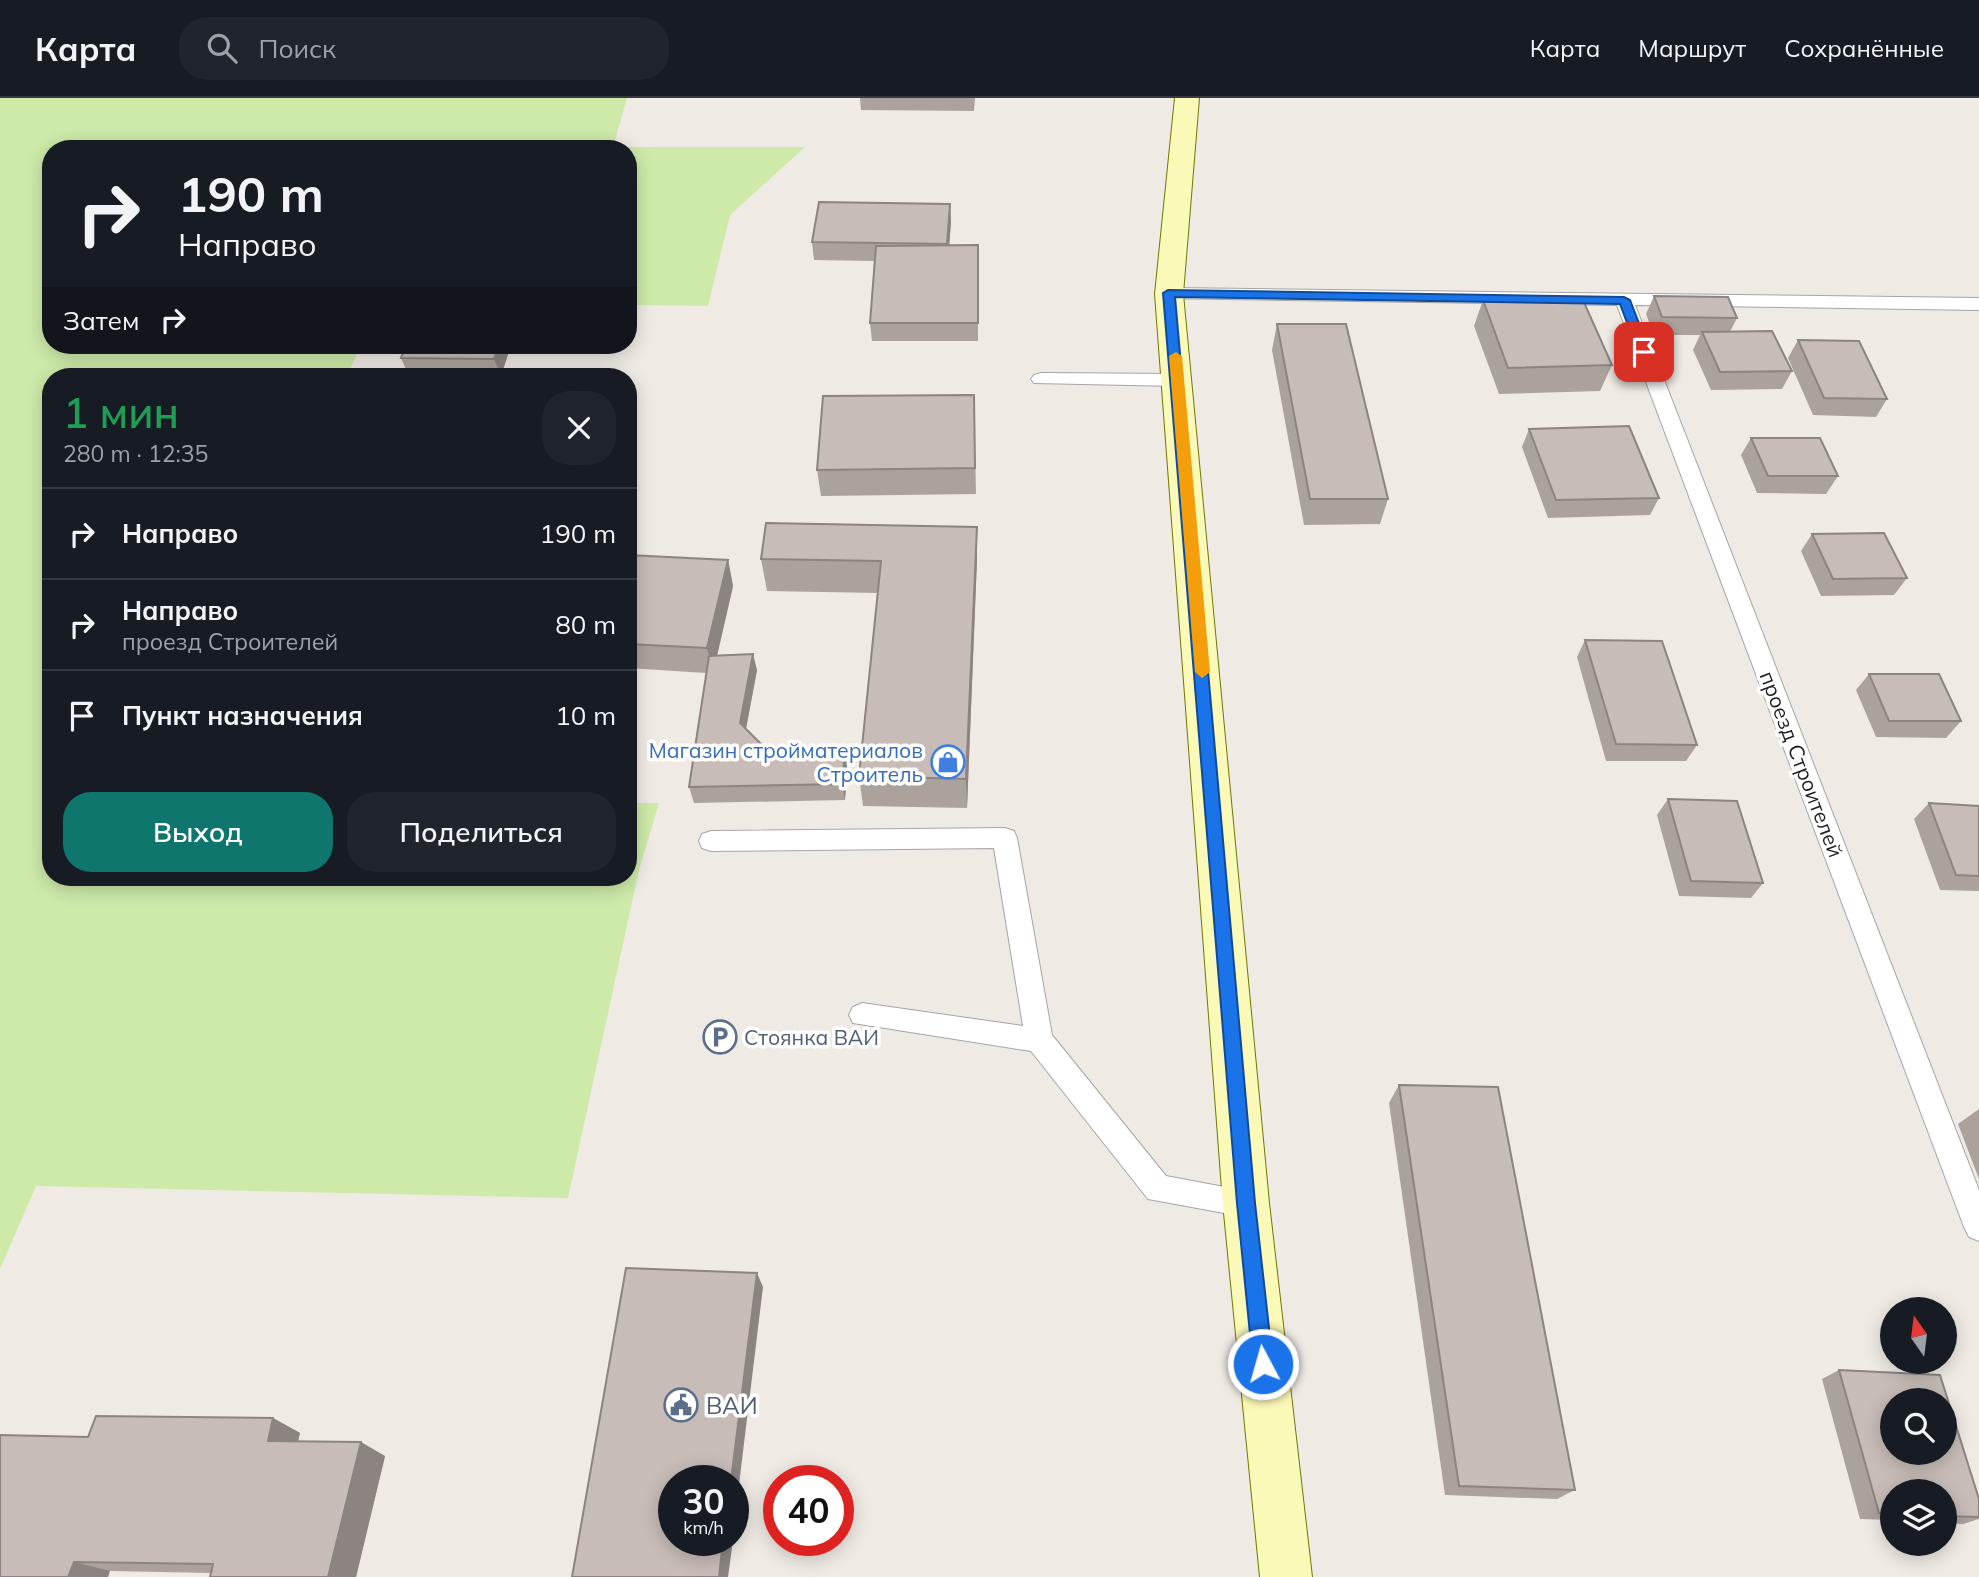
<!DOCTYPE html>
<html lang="ru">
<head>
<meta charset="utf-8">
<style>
	:root { --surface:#171b24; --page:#20242c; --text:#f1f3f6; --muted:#9ea1a6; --line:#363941; --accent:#0f766e }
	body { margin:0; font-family:Mulish,sans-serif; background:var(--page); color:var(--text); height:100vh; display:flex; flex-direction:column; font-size:26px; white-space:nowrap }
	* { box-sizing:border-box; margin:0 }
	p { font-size:23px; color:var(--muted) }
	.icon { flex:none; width:38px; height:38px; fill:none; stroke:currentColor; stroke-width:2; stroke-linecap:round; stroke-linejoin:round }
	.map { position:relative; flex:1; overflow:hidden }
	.panel { position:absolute; left:42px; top:270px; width:595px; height:518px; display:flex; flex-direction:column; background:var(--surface); border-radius:28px; box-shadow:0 4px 18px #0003 }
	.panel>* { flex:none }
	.guide { position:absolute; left:42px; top:42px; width:595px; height:214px; border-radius:28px; box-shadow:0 4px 18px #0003; background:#171b24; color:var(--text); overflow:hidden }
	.needle { width:46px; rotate:346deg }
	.tools { position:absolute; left:1880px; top:1199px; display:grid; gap:14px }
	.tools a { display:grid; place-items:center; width:77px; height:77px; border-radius:50%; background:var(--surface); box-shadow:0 4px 18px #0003; font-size:35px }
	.speed { position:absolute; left:658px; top:1367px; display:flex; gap:14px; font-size:35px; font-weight:700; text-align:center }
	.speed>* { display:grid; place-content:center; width:91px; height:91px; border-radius:50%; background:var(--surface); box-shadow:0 4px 18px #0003; line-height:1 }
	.speed small { font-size:18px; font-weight:400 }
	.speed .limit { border:10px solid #d22; background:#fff; color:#111 }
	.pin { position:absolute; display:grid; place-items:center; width:60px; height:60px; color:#fff; margin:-30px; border-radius:14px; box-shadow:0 4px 10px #0006 }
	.me { position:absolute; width:77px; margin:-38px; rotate:354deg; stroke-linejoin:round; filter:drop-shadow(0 0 5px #0008) }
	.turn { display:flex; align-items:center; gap:24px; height:147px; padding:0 21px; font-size:32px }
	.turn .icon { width:91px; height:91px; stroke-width:2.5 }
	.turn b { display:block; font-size:49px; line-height:60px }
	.then { display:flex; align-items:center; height:66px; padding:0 21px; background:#0003; gap:14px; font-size:26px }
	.round { display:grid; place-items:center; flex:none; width:74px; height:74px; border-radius:28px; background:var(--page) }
	.headline { display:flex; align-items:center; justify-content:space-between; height:119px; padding:0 21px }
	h1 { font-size:42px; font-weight:600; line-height:52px; color:#1e9e55 }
	.action { display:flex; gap:14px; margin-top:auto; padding:14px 21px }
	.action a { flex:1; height:80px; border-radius:28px; background:var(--accent); color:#fff; font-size:28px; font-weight:600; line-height:80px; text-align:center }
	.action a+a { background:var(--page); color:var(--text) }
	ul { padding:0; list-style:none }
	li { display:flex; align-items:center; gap:21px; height:91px; padding:0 21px; border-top:2px solid var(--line) }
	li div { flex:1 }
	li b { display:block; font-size:26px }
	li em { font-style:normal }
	header { display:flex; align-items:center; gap:42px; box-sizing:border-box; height:98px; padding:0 35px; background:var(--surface); border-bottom:2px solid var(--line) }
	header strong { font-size:33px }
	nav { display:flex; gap:38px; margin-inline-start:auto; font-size:24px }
	.search { width:490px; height:63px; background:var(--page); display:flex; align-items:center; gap:18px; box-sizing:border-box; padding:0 24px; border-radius:28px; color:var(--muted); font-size:26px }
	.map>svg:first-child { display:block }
	.grass { fill:#cdeaa9 }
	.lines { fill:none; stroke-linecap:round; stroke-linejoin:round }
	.lane-casing { stroke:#a5a5a5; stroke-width:2 }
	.secondary-casing { stroke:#717604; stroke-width:2 }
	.lane { fill:#fff; fill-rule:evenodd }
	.secondary { fill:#faf9b7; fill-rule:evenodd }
	.wall { fill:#aba29d }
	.shaded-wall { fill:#8b8480 }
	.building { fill:#c7bcb7; stroke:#8b8480; stroke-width:2; fill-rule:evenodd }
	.route { fill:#1a73e8; stroke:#114b97; stroke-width:2 }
	.slow { fill:#f59e0b }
	.labels { text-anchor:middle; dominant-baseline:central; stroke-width:7; stroke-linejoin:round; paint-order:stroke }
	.shop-label { font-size:21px; fill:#366cbe; stroke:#fff; text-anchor:end }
	.street-label { font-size:21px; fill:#1e1e1e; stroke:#fff }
	.service-label { font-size:21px; fill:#4e5e75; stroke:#fff; text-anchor:start }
	.near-service-label { font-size:24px; fill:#4e5e75; stroke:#fff; text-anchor:start }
</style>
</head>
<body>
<header>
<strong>Карта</strong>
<div class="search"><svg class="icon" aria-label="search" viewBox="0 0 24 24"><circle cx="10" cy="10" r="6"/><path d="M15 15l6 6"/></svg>Поиск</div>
<nav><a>Карта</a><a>Маршрут</a><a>Сохранённые</a></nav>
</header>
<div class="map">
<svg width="1979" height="1479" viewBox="0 0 1979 1479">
	<rect width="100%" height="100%" fill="#efeae4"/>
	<!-- grass -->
	<path class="grass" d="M0 0H627L613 49H805L730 117 708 208 628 207V51H51V247H361L347 278H51V779H628V705H659L639 772 568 1100 36 1088 0 1171Z"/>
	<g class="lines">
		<defs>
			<path id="lane" d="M1169 190 1979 200V212L1635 207 1979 1092V1143L1969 1139 1964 1129 1617 207 1163 200 1160 196Z
				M1041 275 1178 276 1188 282 1178 288 1034 285 1031 281 1034 277Z
				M1005 730 1014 733 1017 740 1052 937 1166 1078 1256 1095 1260 1105 1256 1115 1246 1119 1148 1101 1031 953 853 925 849 917 853 909 862 905 1023 928 994 750 711 753 702 750 699 743 702 736 711 733Z"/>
			<path id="secondary" d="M1175 0H1199L1183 196 1269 1105 1312 1479H1260L1223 1105 1155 196Z"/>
		</defs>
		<!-- lane casing -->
		<use href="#lane" class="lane-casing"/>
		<!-- secondary casing -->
		<use href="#secondary" class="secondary-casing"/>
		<!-- lane -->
		<use href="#lane" class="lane"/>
		<!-- secondary -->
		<use href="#secondary" class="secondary"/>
	</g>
	<!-- wall -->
	<path class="wall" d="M860 0H975L974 13 861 12Z
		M950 106 951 124 949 147H978V243H872L870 225 874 163 814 162 812 144Z
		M1654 198 1737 220 1730 234 1792 273 1782 291 1711 292 1693 252 1700 237H1654L1646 216Z
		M1483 202 1612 267 1600 293 1499 296 1474 228Z
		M1277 226 1388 401 1380 426 1304 427 1272 252Z
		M1798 242 1887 301 1876 319 1813 317 1788 260Z
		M510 250 501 278H409L401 260Z
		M974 297 976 396 821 398 817 372Z
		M1529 331 1659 400 1650 417 1548 420 1522 349Z
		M1751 340 1838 378 1826 396 1757 395 1741 357Z
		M1812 436 1907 480 1894 497 1821 498 1801 453Z
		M628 457 728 462 733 488 717 558 757 572 746 631 767 652 847 669 845 702 694 705 689 689 706 575 628 570Z
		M761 461H977L967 710 863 708 859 678 878 495 767 493Z
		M1585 542 1697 647 1686 663H1606L1577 559Z
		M1869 576 1961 623 1946 640 1876 639 1856 592Z
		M1668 701 1763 785 1751 800 1679 798 1657 717Z
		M1929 705 1979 708V793L1940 792 1914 721Z
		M1399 987 1575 1392 1557 1401 1445 1397 1389 1005Z
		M1979 1011V1081L1958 1026Z
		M1839 1272 1979 1401V1421L1963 1426 1944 1425V1393H1892V1422L1860 1421 1822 1281Z
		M273 1320 300 1335 298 1343 385 1358 356 1479H210L211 1475 110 1473 0 1479Z"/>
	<!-- shaded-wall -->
	<path class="shaded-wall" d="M950 106 951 124 948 164 947 146Z
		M499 247H509L510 250 501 278 494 261Z
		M977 429V461L967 710 966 681Z
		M728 462 733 488 713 575 707 550Z
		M753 556 757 572 744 641 740 625Z
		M845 653 847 669 845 702 842 686Z
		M757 1175 763 1189 733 1436V1382H731Z
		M273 1320 300 1335 295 1356 268 1343Z
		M361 1344 385 1358 356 1479H328Z
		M723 1442H733L728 1479H719Z
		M74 1464 110 1473 108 1479H68Z"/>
	<!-- building -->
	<path class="building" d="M819 104 950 106 947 146 812 144Z
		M978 147V225H870L876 148Z
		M1654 198 1728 199 1737 220 1662 219Z
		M1582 200 1612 267 1508 270 1483 202Z
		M1277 226H1346L1388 401H1310Z
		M1772 233 1792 273 1720 274 1702 234Z
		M1798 242 1859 243 1887 301 1824 300Z
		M406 247H499L494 261 401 260Z
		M974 297 975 370 817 372 823 298Z
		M1629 328 1659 400 1556 402 1529 331Z
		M1751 340H1820L1838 378H1768Z
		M766 425 977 429 966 681 859 678 881 463 761 461Z
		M1884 435 1907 480 1833 481 1812 436Z
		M628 457 728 462 707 550 628 546Z
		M1585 542 1662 543 1697 647 1616 646Z
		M753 556 740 625 767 652 845 653 842 686 689 689 709 558Z
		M1869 576H1939L1961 623H1889Z
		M1668 701 1737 703 1763 785 1691 783Z
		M1929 705 1979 708V778L1956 777Z
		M1399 987 1498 989 1575 1392 1459 1388Z
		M626 1170 757 1175 731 1382H674V1442H723L719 1479H572Z
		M1839 1272 1940 1277 1979 1401V1419L1944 1418V1393H1892V1415H1879ZM1892 1302H1944V1354H1892Z
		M96 1318 273 1320 268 1343 361 1344 328 1479H210L213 1466 74 1464 68 1479H0V1337L88 1339Z"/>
	<!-- route -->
	<path class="route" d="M1168 192 1624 199 1630 202 1650 254 1644 258 1638 254 1620 206 1175 199 1255 1105 1273 1266 1270 1273 1263 1276 1256 1273 1253 1266 1237 1105 1163 195Z"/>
	<!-- slow -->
	<path class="slow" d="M1176 254 1182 258 1210 574 1202 580 1195 574 1169 258Z"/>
	<!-- icons -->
	<defs>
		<symbol id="shop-ring" viewBox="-11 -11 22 22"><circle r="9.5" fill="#fff" stroke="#3f7fe0" stroke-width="1.5"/><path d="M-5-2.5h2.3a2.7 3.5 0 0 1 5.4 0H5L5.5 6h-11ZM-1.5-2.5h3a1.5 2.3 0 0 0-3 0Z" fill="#3f7fe0"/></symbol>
		<symbol id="parking-ring" viewBox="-11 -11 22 22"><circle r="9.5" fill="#fff" stroke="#5c6f8a" stroke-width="1.5"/><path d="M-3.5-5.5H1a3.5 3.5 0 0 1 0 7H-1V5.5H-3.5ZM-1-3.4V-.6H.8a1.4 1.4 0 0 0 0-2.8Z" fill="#5c6f8a"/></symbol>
		<symbol id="civic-ring" viewBox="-11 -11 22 22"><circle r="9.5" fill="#fff" stroke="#5c6f8a" stroke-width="1.5"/><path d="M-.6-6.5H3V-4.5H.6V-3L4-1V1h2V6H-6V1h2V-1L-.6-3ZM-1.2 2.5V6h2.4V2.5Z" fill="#5c6f8a"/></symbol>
	</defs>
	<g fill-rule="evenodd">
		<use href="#shop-ring" x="929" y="645" width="38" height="38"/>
		<use href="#parking-ring" x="701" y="920" width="38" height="38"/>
		<use href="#civic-ring" x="662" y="1288" width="38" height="38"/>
	</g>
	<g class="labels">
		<!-- shop labels -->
		<g class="shop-label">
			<text x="923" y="652">Магазин стройматериалов<tspan x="923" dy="24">Строитель</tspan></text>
		</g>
		<!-- street labels -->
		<g class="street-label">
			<text transform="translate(1802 666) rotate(69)">проезд Строителей</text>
		</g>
		<!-- service labels -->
		<g class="service-label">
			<text x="744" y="939">Стоянка ВАИ</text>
		</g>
		<!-- near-service labels -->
		<g class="near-service-label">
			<text x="706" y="1307">ВАИ</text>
		</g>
	</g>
</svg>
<div class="tools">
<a><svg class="needle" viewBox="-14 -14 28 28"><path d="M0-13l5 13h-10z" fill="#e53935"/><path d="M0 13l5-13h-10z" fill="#9ea1a6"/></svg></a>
<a><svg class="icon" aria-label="search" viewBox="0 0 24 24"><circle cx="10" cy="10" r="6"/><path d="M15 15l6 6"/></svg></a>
<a><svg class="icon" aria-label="layers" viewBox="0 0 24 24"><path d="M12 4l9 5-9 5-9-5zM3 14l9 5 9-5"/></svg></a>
</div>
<div class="speed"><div>30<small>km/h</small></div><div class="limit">40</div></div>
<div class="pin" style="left:1644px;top:254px;background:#d93025"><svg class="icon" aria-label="arrive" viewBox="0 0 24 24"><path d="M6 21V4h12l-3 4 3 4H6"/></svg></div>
<svg class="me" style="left:1263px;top:1266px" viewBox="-20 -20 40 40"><circle r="17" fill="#1a73e8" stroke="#fff" stroke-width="3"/><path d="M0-11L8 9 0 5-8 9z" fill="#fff"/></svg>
<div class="guide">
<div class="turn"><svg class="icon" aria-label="right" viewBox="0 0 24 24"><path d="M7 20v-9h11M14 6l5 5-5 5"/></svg><div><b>190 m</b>Направо</div></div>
<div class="then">Затем<svg class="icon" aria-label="right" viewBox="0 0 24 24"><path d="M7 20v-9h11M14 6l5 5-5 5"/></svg></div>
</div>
<section class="panel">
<div class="headline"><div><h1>1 мин</h1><p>280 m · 12:35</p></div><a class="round"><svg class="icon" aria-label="close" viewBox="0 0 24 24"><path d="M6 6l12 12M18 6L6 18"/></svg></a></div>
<ul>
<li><svg class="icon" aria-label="right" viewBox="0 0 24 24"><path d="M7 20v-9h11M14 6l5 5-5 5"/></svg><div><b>Направо</b></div><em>190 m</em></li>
<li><svg class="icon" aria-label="right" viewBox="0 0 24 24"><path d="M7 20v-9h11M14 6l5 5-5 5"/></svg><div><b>Направо</b><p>проезд Строителей</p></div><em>80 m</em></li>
<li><svg class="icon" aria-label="arrive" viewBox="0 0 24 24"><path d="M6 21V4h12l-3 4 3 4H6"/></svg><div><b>Пункт назначения</b></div><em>10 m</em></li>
</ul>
<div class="action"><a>Выход</a><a>Поделиться</a></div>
</section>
</div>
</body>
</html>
